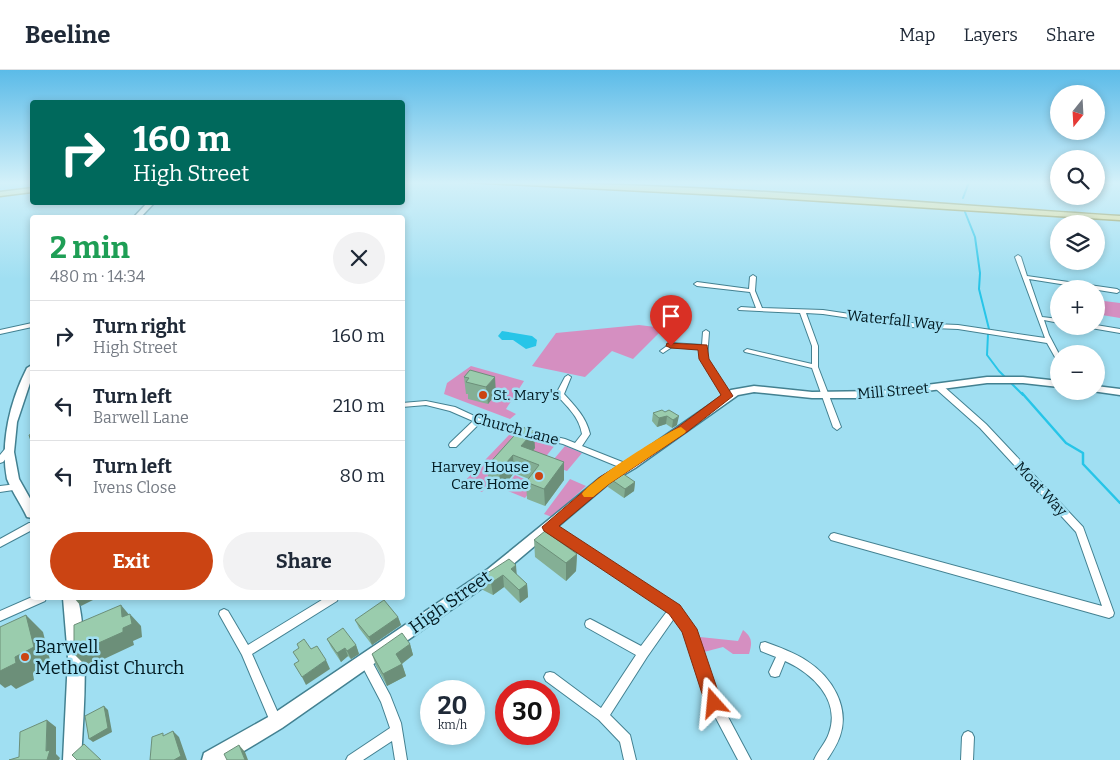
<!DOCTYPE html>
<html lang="en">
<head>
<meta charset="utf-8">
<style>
	:root { --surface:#fff; --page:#f2f2f3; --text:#1f2937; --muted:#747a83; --line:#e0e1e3; --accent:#cb4413 }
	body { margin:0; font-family:Bitter,serif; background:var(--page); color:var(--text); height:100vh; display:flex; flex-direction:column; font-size:19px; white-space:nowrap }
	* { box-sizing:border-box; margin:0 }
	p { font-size:16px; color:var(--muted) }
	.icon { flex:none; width:28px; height:28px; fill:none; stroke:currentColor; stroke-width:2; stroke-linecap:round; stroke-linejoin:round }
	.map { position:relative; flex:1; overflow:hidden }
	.drawer { position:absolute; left:30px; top:145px; width:375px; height:385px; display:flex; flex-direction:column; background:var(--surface); border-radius:5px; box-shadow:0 2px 8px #0003 }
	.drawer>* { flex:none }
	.hud { position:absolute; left:30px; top:30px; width:375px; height:105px; border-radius:5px; box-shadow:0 2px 8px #0003; background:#00695c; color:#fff; overflow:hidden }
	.needle { width:32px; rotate:198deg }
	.fabs { position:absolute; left:1050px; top:15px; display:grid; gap:10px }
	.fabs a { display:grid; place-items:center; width:55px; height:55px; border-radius:50%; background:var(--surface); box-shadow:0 2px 8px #0003; font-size:25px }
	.speed { position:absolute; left:420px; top:610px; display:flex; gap:10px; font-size:25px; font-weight:700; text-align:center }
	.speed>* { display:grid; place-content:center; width:65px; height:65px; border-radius:50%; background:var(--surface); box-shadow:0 2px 8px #0003; line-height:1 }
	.speed small { font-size:12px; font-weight:400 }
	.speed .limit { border:8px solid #d22; background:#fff; color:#111 }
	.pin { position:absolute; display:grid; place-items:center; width:42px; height:42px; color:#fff; margin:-51px -21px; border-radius:50% 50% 50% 0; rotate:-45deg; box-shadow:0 0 5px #0007 }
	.pin .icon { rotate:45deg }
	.me { position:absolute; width:55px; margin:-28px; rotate:342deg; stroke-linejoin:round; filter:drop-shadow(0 0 4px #0008) }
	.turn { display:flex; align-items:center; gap:18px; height:105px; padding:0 20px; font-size:22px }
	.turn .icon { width:65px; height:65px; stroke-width:2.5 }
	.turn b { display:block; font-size:35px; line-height:42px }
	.round { display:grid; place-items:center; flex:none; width:52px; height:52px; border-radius:26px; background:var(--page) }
	.head { display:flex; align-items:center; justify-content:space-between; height:85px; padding:0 20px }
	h1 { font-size:30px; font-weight:700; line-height:38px; color:#1e9e55 }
	.action { display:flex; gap:10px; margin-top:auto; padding:10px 20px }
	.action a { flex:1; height:58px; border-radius:30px; background:var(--accent); color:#fff; font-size:20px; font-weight:700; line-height:58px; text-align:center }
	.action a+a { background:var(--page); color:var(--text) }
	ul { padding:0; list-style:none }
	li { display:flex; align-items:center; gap:15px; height:70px; padding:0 20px; border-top:1px solid var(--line) }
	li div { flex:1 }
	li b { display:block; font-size:19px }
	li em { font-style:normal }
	header { display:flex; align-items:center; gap:30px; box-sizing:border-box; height:70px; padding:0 25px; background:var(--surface); border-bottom:1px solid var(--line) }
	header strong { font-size:24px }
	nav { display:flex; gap:28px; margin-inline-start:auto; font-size:18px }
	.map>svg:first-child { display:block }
	.green { fill:#d58fc1 }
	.water { fill:#27c5e8 }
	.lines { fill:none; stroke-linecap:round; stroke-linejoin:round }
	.stream-far1 { stroke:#27c5e8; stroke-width:2 }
	.stream { stroke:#27c5e8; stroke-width:2.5 }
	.street-casing { stroke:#438191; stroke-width:2 }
	.secondary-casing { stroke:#438191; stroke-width:3 }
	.primary-casing { stroke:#90872c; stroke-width:3 }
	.street { fill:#fff; fill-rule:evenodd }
	.secondary { fill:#fff; fill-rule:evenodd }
	.primary { fill:#ebda84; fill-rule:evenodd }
	.wall { fill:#84af95 }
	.shaded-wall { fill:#6c8f79 }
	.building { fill:#9accad; stroke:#6c8f79 }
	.route { fill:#cb4413; stroke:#842c0c }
	.slow { fill:#f59e0b }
	.poi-dot { fill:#cb4413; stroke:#a0dff2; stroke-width:2 }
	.labels { text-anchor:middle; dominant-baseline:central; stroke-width:5; stroke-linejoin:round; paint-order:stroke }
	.street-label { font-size:15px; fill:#021a21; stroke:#a0dff2 }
	.poi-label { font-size:15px; fill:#021a21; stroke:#a0dff2; text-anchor:start }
	.near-street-label { font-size:18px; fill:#021a21; stroke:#a0dff2 }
	.near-poi-label { font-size:18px; fill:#021a21; stroke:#a0dff2; text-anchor:start }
</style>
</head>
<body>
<header>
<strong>Beeline</strong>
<nav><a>Map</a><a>Layers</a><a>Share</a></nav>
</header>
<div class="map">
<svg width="1120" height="690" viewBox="0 0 1120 690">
	<rect width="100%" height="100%" fill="#a0dff2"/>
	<!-- green -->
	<path class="green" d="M1096 230 1120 233V248L1096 244Z
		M639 255 664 258 633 289 612 281 585 307 532 296 556 263Z
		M471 296 524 311 506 339 516 344 510 349 444 324 447 313Z
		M509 365 556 374 543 390 523 374 482 422 463 413Z
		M565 376 582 383 567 401 556 397 554 389Z
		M515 405 536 414 525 428 503 419Z
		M570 409 586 416 552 447 544 444Z
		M743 560C753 568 752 573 749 584H733L723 577 704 582 700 567 738 571Z"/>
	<!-- water -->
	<path class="water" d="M502 261 532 266 537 270 536 276 526 279 513 270H502L498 266Z"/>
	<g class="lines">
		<!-- stream-far1 -->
		<path class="stream-far1" d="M963 128 969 112
			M965 142 975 167 980 203 979 219 989 259
			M988 264 987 285 999 301 1023 325"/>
		<!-- stream -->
		<path class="stream" d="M1022 323 1066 373 1083 383V394L1120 433"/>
		<defs>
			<path id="street" d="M1018 185 1021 187 1027 206 1117 219 1120 221 1117 223 1029 209 1042 247 1059 249V253L1044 250 1049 265 1059 284V291L1056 289 1047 273 958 259 910 257 823 244 806 243 818 276V297L841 357 837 360 833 357 812 298 745 282 744 281 747 279 812 294V276L800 243 739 240 738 239 741 237 756 238 750 222 697 216 694 214 697 212 749 219 750 207 753 205 756 207 755 221 762 238 823 240 910 253 958 255 1045 268 1015 187Z
				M32 253V257L0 264V260Z
				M1096 255 1120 259V263L1091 258 1088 256H1096Z
				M706 260 709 262 707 289 731 326 730 328H724L701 289V279L672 277 663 283 660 281 671 273 702 275 703 262Z
				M568 305 571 307 564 324C575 336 586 347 590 364L582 376 630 395 631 397 630 399H624L563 374 479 354 456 377H450L449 375 450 373 473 351 450 341 426 335 402 337V333L426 331 455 337 483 350 565 369 575 373 582 364C579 346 567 337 556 324L565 307Z
				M936 315H942L986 354 1083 457 1114 543 1113 546 1109 548 831 470 829 467 831 464 834 463 1102 536 1076 462 980 358 936 319 935 317Z
				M8 378 11 379 12 381 3 392 0 393V385L5 379Z
				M17 414 20 415 21 417 20 419 0 422V416Z
				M29 453H32V460L0 477V469Z
				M549 453 679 536 693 556 719 630 751 690H738L710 637 684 561 675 547 647 587 610 645 630 665 636 690H624L620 672 599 650 546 611 544 607 546 603 550 602 554 603 601 638 636 585 586 557 585 554 586 551 590 549 594 551 641 576 668 540 546 460 544 457 546 454Z
				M32 527 46 528 45 531 0 551V541Z
				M325 528H338L337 531 252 584 282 652 280 656 276 658 272 656 242 585 219 544 220 541 224 539 228 541 248 575Z
				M765 572C779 577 795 583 807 591 832 607 850 637 840 666 837 675 832 682 827 690H814C818 680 826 673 829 663 841 630 812 603 785 591L779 606 775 607 771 606 769 602 776 587 761 581 760 577 761 573Z
				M365 585 369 586 390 625 401 653 407 690H395L392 671 363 690H346L348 686 390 658 381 632 359 590 361 586Z
				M968 661 972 663 974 667 973 690H961L962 667 964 663Z"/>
			<path id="secondary" d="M148 132H155L140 148H133Z
				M32 295V307L17 352 14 382 19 409 32 432V448L27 447C21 434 12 422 7 409 0 373 10 331 27 298Z
				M987 307H1023L1059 311V317L1023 313H987L881 327 857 328H812L754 322 738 325 635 398 608 414 498 507 282 658 229 690H202L204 683 270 646 488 499 600 408 627 392 731 320 754 316 812 322 881 321Z
				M1096 316 1120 319V325L1092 321H1096Z
				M63 528H78C89 581 84 636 81 690H63L68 588Z"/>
			<path id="primary" d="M467 112C685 112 903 132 1120 146V150L741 126Z
				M32 118V122L0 126V122Z"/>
		</defs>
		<!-- street casing -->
		<use href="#street" class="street-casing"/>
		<!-- secondary casing -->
		<use href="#secondary" class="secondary-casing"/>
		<!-- primary casing -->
		<use href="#primary" class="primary-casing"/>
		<!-- street -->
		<use href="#street" class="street"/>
		<!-- secondary -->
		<use href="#secondary" class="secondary"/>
		<!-- primary -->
		<use href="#primary" class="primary"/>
	</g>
	<!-- wall -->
	<path class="wall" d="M470 300 496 324 488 334 468 329V324H466L464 307Z
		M669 340 677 355 672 358 666 354 657 357 652 351 653 343 665 342Z
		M522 357 535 378 533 381 564 392V410L545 436 527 429 526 412 529 409 514 403 501 419 489 414 487 396Z
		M609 408 635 412 634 421 624 428 608 417Z
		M534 470 577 484 576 501 566 511 535 487Z
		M516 504 527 514 528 527 520 533 504 517 493 525 483 520 481 507Z
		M398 547 401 555 372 575 359 558 355 550Z
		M327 569 356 575 359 584 351 589 348 586 341 592 331 577Z
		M410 574 413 585 402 594 406 606 387 616 376 596 372 584Z"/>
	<!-- shaded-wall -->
	<path class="shaded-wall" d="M495 307 496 324 488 334 486 317Z
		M667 346 666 354 657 357 659 348Z
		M679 346 677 355 672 358 673 350Z
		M534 361 535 378 525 390 521 376Z
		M513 385 514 403 501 419 499 401Z
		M564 392V410L545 436 544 419Z
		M635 412 634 421 624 428 625 419Z
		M577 484 576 501 566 511V493Z
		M516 495 517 508 511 499Z
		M503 505 504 517 493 525 491 513Z
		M527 514 528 527 520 533 519 520Z
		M74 528H97L81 536Z
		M121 535 131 547 130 544 141 556 142 567 133 571 134 575 87 597 74 584 122 547Z
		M26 545 43 562 51 594 33 603 34 610 16 619 11 615 5 618 0 614V600L15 587Z
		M398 547 401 555 372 575 369 567Z
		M410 574 413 585 400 595 402 594 406 606 387 616 383 604 396 584Z
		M356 575 359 584 351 589 347 581Z
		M345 578 348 586 341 592 337 583Z
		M326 590 330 599 306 615 302 607Z
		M104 636 108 640 112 662 93 672 89 669Z
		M47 650 56 657V684L60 688 59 690H47L46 681Z
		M173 661 179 667 187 690H174Z
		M239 675 245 682 248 690H245Z"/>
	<!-- building -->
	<path class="building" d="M470 300 495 307 486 317 466 312 469 308 464 307Z
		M662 340 665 342 669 340 679 346 673 350 667 346 659 348 653 343Z
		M522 357 534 361 521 376 564 392 544 419 526 412 539 395 513 385 499 401 487 396Z
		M32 364V374L29 365Z
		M619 401 635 412 625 419 609 408Z
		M545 461 577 484 566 493 534 470Z
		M509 489 516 495 511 499 527 514 519 520 503 505 491 513 481 507Z
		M384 530 398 547 369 567 355 550Z
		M121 535 122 547 130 544 132 554 123 558V562L74 584V555Z
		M26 545 34 577 15 587 16 593 0 601V557Z
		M343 558 356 575 347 581 345 578 337 583 327 569Z
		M402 563 410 574 396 584 402 594 383 604 372 584Z
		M304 569 311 579 317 576 326 590 302 607 294 594 299 591 293 582 299 578 297 574Z
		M104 636 108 658 89 669 85 646Z
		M47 650 46 681 50 680 47 690H9L19 687 20 662Z
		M173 661 181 686 174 690H150L152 667 163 663V666Z
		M84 674 101 690H77L72 685Z
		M239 675 245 690H227L224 684Z"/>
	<!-- sky -->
	<linearGradient id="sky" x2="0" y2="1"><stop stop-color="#5bbbe8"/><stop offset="0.54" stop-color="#d4f1f9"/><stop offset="1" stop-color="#d4f1f9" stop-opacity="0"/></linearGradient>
	<rect width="1120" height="209" fill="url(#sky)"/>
	<!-- route -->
	<path class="route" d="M667 273 707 275 709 289 733 326 687 362 609 414 559 456 680 535 697 559 722 633 720 639 714 641 707 639 682 562 669 544 544 461 542 457 600 407 678 357 721 325 699 289 698 280 671 278 666 276Z"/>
	<!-- slow -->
	<path class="slow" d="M681 357 686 361 685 363 609 414 593 427H584L582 424C588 412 667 361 681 357Z"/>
	<!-- markers -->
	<g class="poi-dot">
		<circle cx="483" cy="325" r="5"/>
		<circle cx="539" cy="406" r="5"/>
		<circle cx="25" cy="587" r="5"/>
	</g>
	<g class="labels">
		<!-- street labels -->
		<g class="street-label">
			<text transform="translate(895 250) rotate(6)">Waterfall Way</text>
			<text transform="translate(893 321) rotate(-5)">Mill Street</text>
			<text transform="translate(516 359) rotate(15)">Church Lane</text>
			<text transform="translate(1041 419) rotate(47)">Moat Way</text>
		</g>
		<!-- poi labels -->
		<g class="poi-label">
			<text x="493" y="325">St. Mary's</text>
			<text x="529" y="397" text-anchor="end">Harvey House<tspan x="529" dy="17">Care Home</tspan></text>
		</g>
		<!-- near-street labels -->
		<g class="near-street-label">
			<text transform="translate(450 532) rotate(-35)">High Street</text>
		</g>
		<!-- near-poi labels -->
		<g class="near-poi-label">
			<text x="35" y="577">Barwell<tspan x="35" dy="21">Methodist Church</tspan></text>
		</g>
	</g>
</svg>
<div class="fabs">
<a><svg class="needle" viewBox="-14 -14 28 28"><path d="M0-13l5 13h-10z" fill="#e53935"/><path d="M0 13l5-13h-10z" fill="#747a83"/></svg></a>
<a><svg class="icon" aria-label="search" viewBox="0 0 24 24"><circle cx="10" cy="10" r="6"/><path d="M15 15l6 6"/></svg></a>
<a><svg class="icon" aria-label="layers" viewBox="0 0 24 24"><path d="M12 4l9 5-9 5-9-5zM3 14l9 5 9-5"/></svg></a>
<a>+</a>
<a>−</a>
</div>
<div class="speed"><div>20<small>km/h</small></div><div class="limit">30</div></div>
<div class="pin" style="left:671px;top:276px;background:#d93025"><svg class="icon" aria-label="arrive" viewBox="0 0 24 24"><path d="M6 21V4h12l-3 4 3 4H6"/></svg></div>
<svg class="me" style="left:714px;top:633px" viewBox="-20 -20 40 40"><path d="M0-17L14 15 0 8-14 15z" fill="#cb4413" stroke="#fff" stroke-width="4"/></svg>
<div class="hud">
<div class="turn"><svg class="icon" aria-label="right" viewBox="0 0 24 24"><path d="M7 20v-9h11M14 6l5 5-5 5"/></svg><div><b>160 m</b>High Street</div></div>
</div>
<section class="drawer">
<div class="head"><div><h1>2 min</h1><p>480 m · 14:34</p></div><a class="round"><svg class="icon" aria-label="close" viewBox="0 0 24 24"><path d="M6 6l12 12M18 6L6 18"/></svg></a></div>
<ul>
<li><svg class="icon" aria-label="right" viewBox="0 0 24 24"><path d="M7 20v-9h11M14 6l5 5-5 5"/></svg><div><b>Turn right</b><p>High Street</p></div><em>160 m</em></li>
<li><svg class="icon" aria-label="left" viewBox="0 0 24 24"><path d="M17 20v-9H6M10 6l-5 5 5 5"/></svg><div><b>Turn left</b><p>Barwell Lane</p></div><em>210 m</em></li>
<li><svg class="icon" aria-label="left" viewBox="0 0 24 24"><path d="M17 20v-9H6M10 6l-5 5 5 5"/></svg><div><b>Turn left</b><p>Ivens Close</p></div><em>80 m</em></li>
</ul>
<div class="action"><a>Exit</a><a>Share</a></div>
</section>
</div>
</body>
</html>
